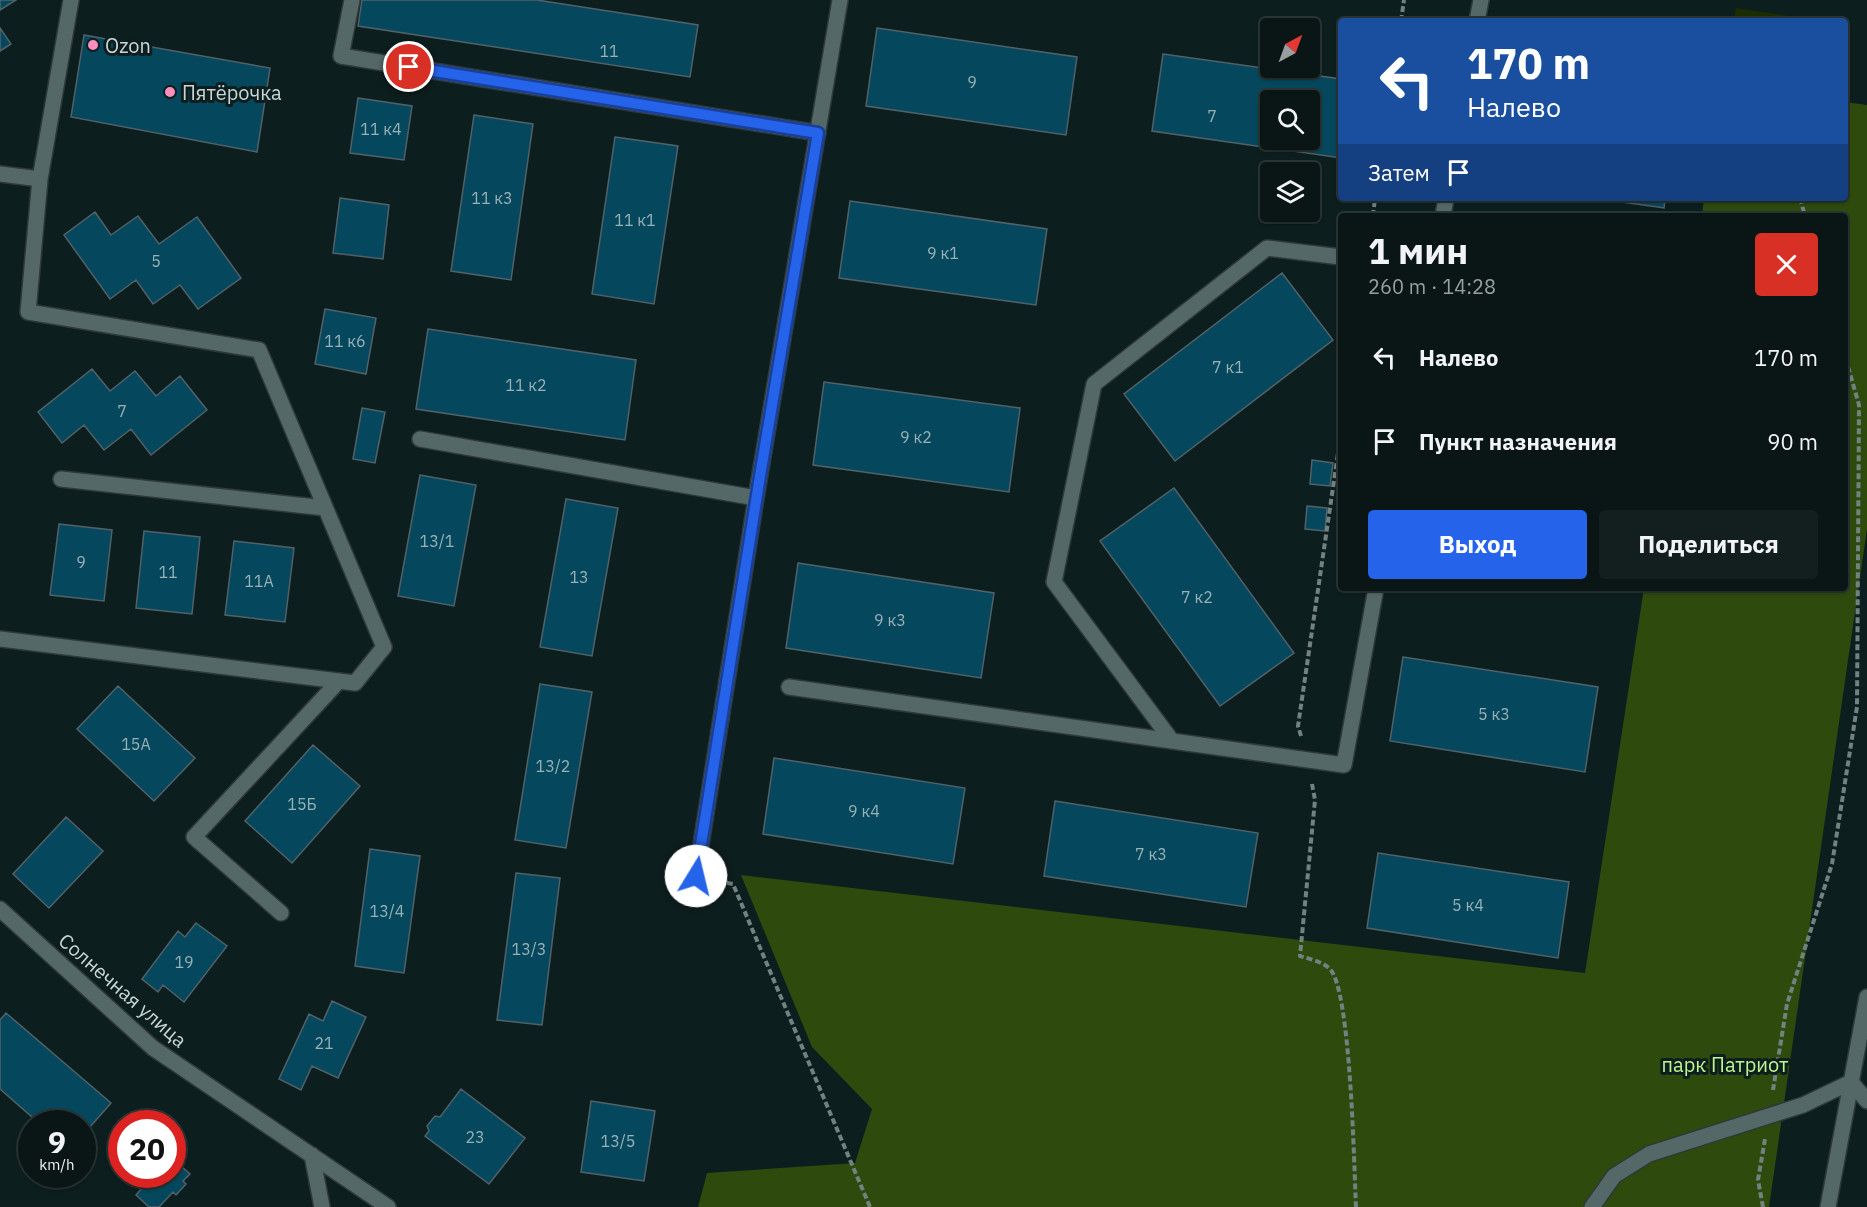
<!DOCTYPE html>
<html lang="ru">
<head>
<meta charset="utf-8">
<style>
	:root { --surface:#0a1616; --page:#131f1f; --text:#f1f3f6; --muted:#999fa1; --line:#2a3535; --accent:#2563eb }
	body { margin:0; font-family:"IBM Plex Sans",sans-serif; background:var(--page); color:var(--text); height:100vh; display:flex; flex-direction:column; font-size:22px; white-space:nowrap }
	* { box-sizing:border-box; margin:0 }
	p { font-size:20px; color:var(--muted) }
	.icon { flex:none; width:33px; height:33px; fill:none; stroke:currentColor; stroke-width:2; stroke-linecap:round; stroke-linejoin:round }
	.map { position:relative; flex:1; overflow:hidden }
	.details { position:absolute; left:1338px; top:213px; width:510px; height:378px; display:flex; flex-direction:column; background:var(--surface); border-radius:6px; box-shadow:0 2px 4px #0004,0 0 0 2px var(--line) }
	.details>* { flex:none }
	.top-card { position:absolute; left:1338px; top:18px; width:510px; height:183px; border-radius:6px; box-shadow:0 2px 4px #0004,0 0 0 2px var(--line); background:#1a4fa0; color:#fff; overflow:hidden }
	.needle { width:39px; rotate:41deg }
	.buttons { position:absolute; left:1260px; top:18px; display:grid; gap:12px }
	.buttons a { display:grid; place-items:center; width:60px; height:60px; border-radius:6px; background:var(--surface); box-shadow:0 2px 4px #0004,0 0 0 2px var(--line); font-size:30px }
	.speed { position:absolute; left:18px; top:1110px; display:flex; gap:12px; font-size:30px; font-weight:700; text-align:center }
	.speed>* { display:grid; place-content:center; width:78px; height:78px; border-radius:50%; background:var(--surface); box-shadow:0 2px 4px #0004,0 0 0 2px var(--line); line-height:1 }
	.speed small { font-size:15px; font-weight:400 }
	.speed .limit { border:9px solid #d22; background:#fff; color:#111 }
	.pin { position:absolute; display:grid; place-items:center; width:51px; height:51px; color:#fff; margin:-26px; border:3px solid #fff; border-radius:50%; box-shadow:0 2px 6px #0007 }
	.me { position:absolute; width:66px; margin:-33px; rotate:9deg; stroke-linejoin:round; filter:drop-shadow(0 0 4px #0008) }
	.turn { display:flex; align-items:center; gap:21px; height:126px; padding:0 30px; font-size:27px }
	.turn .icon { width:78px; height:78px; stroke-width:2.5 }
	.turn b { display:block; font-size:42px; line-height:51px }
	.then { display:flex; align-items:center; height:57px; padding:0 30px; background:#0003; gap:12px; font-size:22px }
	.round { display:grid; place-items:center; flex:none; width:63px; height:63px; border-radius:6px; background:var(--page) }
	.overview { display:flex; align-items:center; justify-content:space-between; height:102px; padding:0 30px }
	h1 { font-size:36px; font-weight:700; line-height:45px }
	.cta { display:flex; gap:12px; margin-top:auto; padding:12px 30px }
	.cta a { flex:1; height:69px; border-radius:6px; background:var(--accent); color:#fff; font-size:24px; font-weight:700; line-height:69px; text-align:center }
	.cta a+a { background:var(--page); color:var(--text) }
	ul { padding:0; list-style:none }
	li { display:flex; align-items:center; gap:18px; height:84px; padding:0 30px }
	li div { flex:1 }
	li b { display:block; font-size:22px }
	li em { font-style:normal }
	.map>svg:first-child { display:block }
	.green { fill:#192d01 }
	.forest { fill:#2e4a0d }
	.building { fill:#05475c; stroke:#516169; stroke-width:1.5; fill-rule:evenodd }
	.lines { fill:none; stroke-linecap:round; stroke-linejoin:round }
	.service-casing { stroke:#303939; stroke-width:18 }
	.minor-casing { stroke:#303939; stroke-width:18 }
	.path { stroke:#748181; stroke-width:4; stroke-dasharray:6 3; stroke-linecap:butt }
	.service { stroke:#556868; stroke-width:15 }
	.minor { stroke:#556868; stroke-width:15 }
	.route-casing { stroke:#184099; stroke-width:15 }
	.route { stroke:#2563eb; stroke-width:10 }
	.poi-dot { fill:#fe8ebe; stroke:#0d1e1e; stroke-width:2 }
	.labels { text-anchor:middle; dominant-baseline:central; stroke-width:6; stroke-linejoin:round; paint-order:stroke }
	.number-label { font-size:16px; fill:#99b2b7 }
	.poi-label { font-size:20px; fill:#cad5d5; stroke:#0d1e1e; text-anchor:start }
	.street-label { font-size:20px; fill:#cad5d5; stroke:#0d1e1e }
	.park-label { font-size:20px; fill:#bef58d; stroke:#0d1e1e }
</style>
</head>
<body>
<div class="map">
<svg width="1867" height="1207" viewBox="0 0 1867 1207">
	<rect width="100%" height="100%" fill="#0d1e1e"/>
	<!-- green -->
	<path class="green" d="M1736 8 1824 21H1734Z"/>
	<!-- forest -->
	<path class="forest" d="M1845 102 1867 105V529L1769 1207H698L707 1173 855 1163 872 1109 812 1047 741 875 1585 973 1644 588H1845V216H1702L1704 198H1845Z"/>
	<!-- building -->
	<path class="building" d="M0 0H16L0 10Z
		M362 0H537L698 25 690 77 358 26Z
		M0 28 11 44 0 51Z
		M877 28 1077 57 1066 135 866 106Z
		M84 35 270 68 257 152 71 117Z
		M1163 54 1341 79V158L1152 131ZM1270 100H1310V140H1270Z
		M358 98 412 106 404 160 350 153Z
		M474 115 533 124 511 280 451 271Z
		M615 137 678 146 654 304 592 294Z
		M340 198 389 205 383 259 333 253Z
		M1593 198H1665L1664 208Z
		M850 201 1047 229 1036 305 839 278Z
		M95 212 111 235 138 216 159 244 197 217 241 278 198 309 180 285 153 304 136 280 110 299 64 235Z
		M1282 273 1333 340 1175 461 1124 394Z
		M325 309 376 318 366 374 315 364Z
		M428 329 636 360 625 440 416 409Z
		M92 369 110 391 135 371 156 396 180 376 207 410 151 455 131 429 104 450 84 425 62 443 38 412Z
		M824 382 1020 408 1009 492 813 465Z
		M362 408 385 412 375 463 353 459Z
		M1312 460 1333 463 1330 486 1310 484Z
		M420 475 476 485 454 606 398 596Z
		M1174 488 1294 653 1220 706 1100 541Z
		M566 499 618 508 592 656 540 647Z
		M1307 506 1327 508 1325 531 1305 529Z
		M59 524 112 530 104 601 50 595Z
		M144 531 200 537 192 614 136 608Z
		M234 541 294 548 285 622 225 615Z
		M798 563 994 593 981 678 786 648Z
		M1403 657 1598 687 1585 772 1390 741Z
		M540 684 592 692 566 848 515 840Z
		M118 686 195 758 154 801 77 729Z
		M313 745 360 786 292 863 245 821Z
		M774 758 965 788 953 864 763 834Z
		M1055 801 1258 833 1246 907 1044 876Z
		M66 817 103 851 49 908 13 874Z
		M370 849 420 856 404 973 355 966Z
		M1378 853 1569 882 1558 958 1367 928Z
		M516 873 560 878 542 1025 497 1020Z
		M196 923 227 946 184 1002 163 985 158 992 142 979 178 931 185 937Z
		M332 1001 366 1017 338 1078 312 1066 301 1090 279 1079 309 1014 323 1021Z
		M6 1013 111 1103 82 1136V1124H40L0 1089V1020Z
		M461 1089 525 1138 489 1184 425 1136 429 1131 427 1126 435 1116 440 1117Z
		M591 1101 655 1111 644 1181 581 1172Z
		M172 1147 178 1153 173 1159 190 1174 183 1181 186 1184 176 1195 173 1192 159 1207H149L136 1195 143 1187 130 1174H172Z"/>
	<g class="lines">
		<defs>
			<path id="service" d="M352 0 341 56 818 133
				M1477 21 1481 0
				M0 174 40 179 28 312 259 350 384 647 355 683 0 639
				M40 179 71 0
				M1443 216 1446 198
				M1341 257 1267 248 1094 384 1054 582 1172 741 1344 765 1376 588
				M420 439 756 498
				M61 479 325 508
				M789 687 1172 741
				M696 876 756 498 840 0
				M281 913 194 837 338 682
				M1592 1207 1614 1176 1649 1154 1803 1105 1851 1082 1867 1101
				M1828 1207 1867 997"/>
			<path id="minor" d="M0 909 153 1048 388 1207
				M312 1155 322 1207"/>
		</defs>
		<!-- service casing -->
		<use href="#service" class="service-casing"/>
		<!-- minor casing -->
		<use href="#minor" class="minor-casing"/>
		<!-- path -->
		<path class="path" d="M1401 21 1404 0
			M1800 198 1805 216
			M1373 216 1375 198
			M1301 736 1298 726 1341 433
			M1312 784 1315 800 1300 956C1310 959 1323 962 1330 969 1351 991 1354 1168 1356 1207
			M718 881 733 884 870 1207
			M1773 1090 1787 1004 1832 864 1857 707 1859 405 1845 356
			M1763 1207 1758 1180 1765 1139"/>
		<!-- service -->
		<use href="#service" class="service"/>
		<!-- minor -->
		<use href="#minor" class="minor"/>
	</g>
	<g class="lines">
		<defs>
			<path id="route" d="M409 67 818 133 760 476 696 876"/>
		</defs>
		<!-- route casing -->
		<use href="#route" class="route-casing"/>
		<!-- route -->
		<use href="#route" class="route"/>
	</g>
	<!-- markers -->
	<g class="poi-dot">
		<circle cx="93" cy="45" r="6"/>
		<circle cx="170" cy="92" r="6"/>
	</g>
	<g class="labels">
		<!-- number labels -->
		<g class="number-label">
			<text x="609" y="51">11</text>
			<text x="972" y="82">9</text>
			<text x="1212" y="116">7</text>
			<text x="381" y="129">11 к4</text>
			<text x="492" y="198">11 к3</text>
			<text x="635" y="220">11 к1</text>
			<text x="943" y="253">9 к1</text>
			<text x="156" y="261">5</text>
			<text x="345" y="341">11 к6</text>
			<text x="1228" y="367">7 к1</text>
			<text x="526" y="385">11 к2</text>
			<text x="122" y="411">7</text>
			<text x="916" y="437">9 к2</text>
			<text x="437" y="541">13/1</text>
			<text x="81" y="562">9</text>
			<text x="168" y="572">11</text>
			<text x="579" y="577">13</text>
			<text x="259" y="581">11А</text>
			<text x="1197" y="597">7 к2</text>
			<text x="890" y="620">9 к3</text>
			<text x="1494" y="714">5 к3</text>
			<text x="136" y="744">15А</text>
			<text x="553" y="766">13/2</text>
			<text x="302" y="804">15Б</text>
			<text x="864" y="811">9 к4</text>
			<text x="1151" y="854">7 к3</text>
			<text x="1468" y="905">5 к4</text>
			<text x="387" y="911">13/4</text>
			<text x="529" y="949">13/3</text>
			<text x="184" y="962">19</text>
			<text x="324" y="1043">21</text>
			<text x="475" y="1137">23</text>
			<text x="618" y="1141">13/5</text>
		</g>
		<!-- poi labels -->
		<g class="poi-label">
			<text x="105" y="45">Ozon</text>
			<text x="182" y="92">Пятёрочка</text>
		</g>
		<!-- street labels -->
		<g class="street-label">
			<text transform="translate(123 990) rotate(41)">Солнечная улица</text>
		</g>
		<!-- park labels -->
		<g class="park-label">
			<text x="1725" y="1064">парк Патриот</text>
		</g>
	</g>
</svg>
<div class="buttons">
<a><svg class="needle" viewBox="-14 -14 28 28"><path d="M0-13l5 13h-10z" fill="#e53935"/><path d="M0 13l5-13h-10z" fill="#999fa1"/></svg></a>
<a><svg class="icon" aria-label="search" viewBox="0 0 24 24"><circle cx="10" cy="10" r="6"/><path d="M15 15l6 6"/></svg></a>
<a><svg class="icon" aria-label="layers" viewBox="0 0 24 24"><path d="M12 4l9 5-9 5-9-5zM3 14l9 5 9-5"/></svg></a>
</div>
<div class="speed"><div>9<small>km/h</small></div><div class="limit">20</div></div>
<div class="pin" style="left:409px;top:67px;background:#d93025"><svg class="icon" aria-label="arrive" viewBox="0 0 24 24"><path d="M6 21V4h12l-3 4 3 4H6"/></svg></div>
<svg class="me" style="left:696px;top:876px" viewBox="-20 -20 40 40"><circle r="19" fill="#fff"/><path d="M0-13L10 11 0 6-10 11z" fill="#2563eb"/></svg>
<div class="top-card">
<div class="turn"><svg class="icon" aria-label="left" viewBox="0 0 24 24"><path d="M17 20v-9H6M10 6l-5 5 5 5"/></svg><div><b>170 m</b>Налево</div></div>
<div class="then">Затем<svg class="icon" aria-label="arrive" viewBox="0 0 24 24"><path d="M6 21V4h12l-3 4 3 4H6"/></svg></div>
</div>
<section class="details">
<div class="overview"><div><h1>1 мин</h1><p>260 m · 14:28</p></div><a class="round" style="background:#d93025;color:#fff"><svg class="icon" aria-label="close" viewBox="0 0 24 24"><path d="M6 6l12 12M18 6L6 18"/></svg></a></div>
<ul>
<li><svg class="icon" aria-label="left" viewBox="0 0 24 24"><path d="M17 20v-9H6M10 6l-5 5 5 5"/></svg><div><b>Налево</b></div><em>170 m</em></li>
<li><svg class="icon" aria-label="arrive" viewBox="0 0 24 24"><path d="M6 21V4h12l-3 4 3 4H6"/></svg><div><b>Пункт назначения</b></div><em>90 m</em></li>
</ul>
<div class="cta"><a>Выход</a><a>Поделиться</a></div>
</section>
</div>
</body>
</html>
